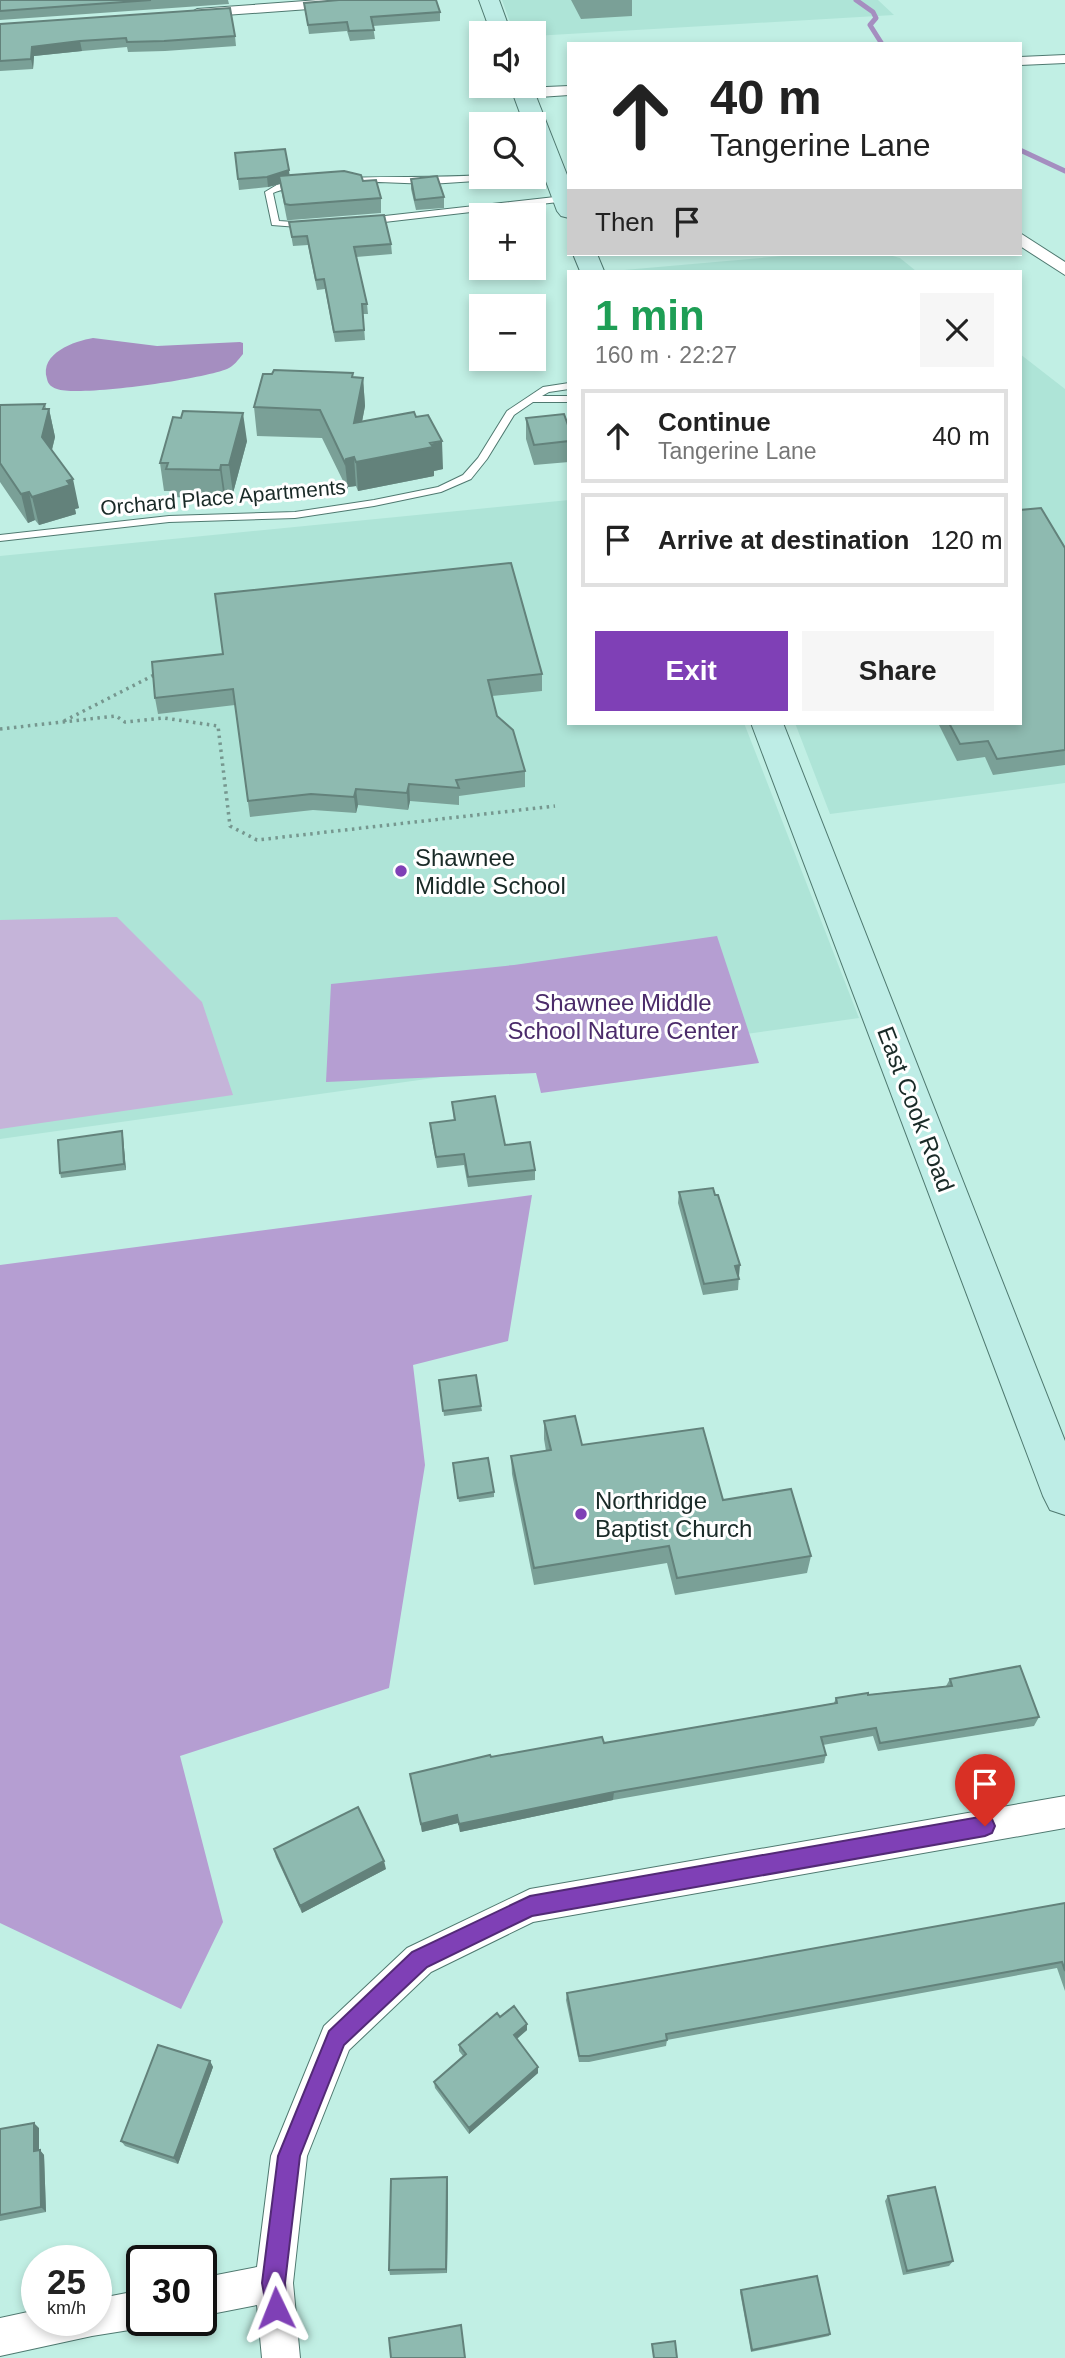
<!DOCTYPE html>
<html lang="en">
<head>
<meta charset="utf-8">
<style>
	:root { --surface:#fff; --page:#f6f6f6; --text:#222; --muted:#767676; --line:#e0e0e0; --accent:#7f40b6 }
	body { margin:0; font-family:Arial,sans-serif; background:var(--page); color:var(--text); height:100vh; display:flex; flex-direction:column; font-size:26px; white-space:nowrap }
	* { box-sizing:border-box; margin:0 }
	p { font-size:23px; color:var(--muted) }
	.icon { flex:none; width:38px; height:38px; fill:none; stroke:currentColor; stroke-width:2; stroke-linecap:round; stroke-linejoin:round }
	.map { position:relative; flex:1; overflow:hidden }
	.sheet { position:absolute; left:567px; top:270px; width:455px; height:455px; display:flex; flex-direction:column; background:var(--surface); border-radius:0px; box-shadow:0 4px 10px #0003 }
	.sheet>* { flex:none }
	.hud { position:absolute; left:567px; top:42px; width:455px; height:214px; border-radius:0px; box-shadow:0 4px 10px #0003; background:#fff; color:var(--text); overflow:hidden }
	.tools { position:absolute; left:469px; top:21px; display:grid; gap:14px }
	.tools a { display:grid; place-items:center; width:77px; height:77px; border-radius:0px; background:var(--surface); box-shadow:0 4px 10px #0003; font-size:35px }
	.speed { position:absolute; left:21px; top:2245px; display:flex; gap:14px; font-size:35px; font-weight:700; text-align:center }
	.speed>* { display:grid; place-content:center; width:91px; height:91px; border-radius:50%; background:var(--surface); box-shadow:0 4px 10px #0003; line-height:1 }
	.speed small { font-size:18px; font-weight:400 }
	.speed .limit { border:4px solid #111; border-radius:10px; background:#fff; color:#111 }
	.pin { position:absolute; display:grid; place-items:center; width:60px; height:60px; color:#fff; margin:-72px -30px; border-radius:50% 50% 50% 0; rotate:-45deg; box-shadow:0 0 7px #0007 }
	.pin .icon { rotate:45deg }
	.me { position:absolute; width:77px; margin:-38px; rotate:358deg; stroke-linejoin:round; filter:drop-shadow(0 0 5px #0008) }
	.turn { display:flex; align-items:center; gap:24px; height:147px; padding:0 28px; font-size:32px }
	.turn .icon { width:91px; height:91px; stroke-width:2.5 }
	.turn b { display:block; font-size:49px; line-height:60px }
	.then { display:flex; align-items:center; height:66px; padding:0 28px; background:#0003; gap:14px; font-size:26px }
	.round { display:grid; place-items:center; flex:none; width:74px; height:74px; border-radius:0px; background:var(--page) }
	.summary { display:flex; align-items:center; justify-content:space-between; height:119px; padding:0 28px }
	h1 { font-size:42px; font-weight:600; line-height:52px; color:#1e9e55 }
	.button { display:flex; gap:14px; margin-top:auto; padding:14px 28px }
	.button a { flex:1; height:80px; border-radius:0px; background:var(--accent); color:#fff; font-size:28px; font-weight:600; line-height:80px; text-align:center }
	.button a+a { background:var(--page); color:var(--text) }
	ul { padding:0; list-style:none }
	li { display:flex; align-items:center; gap:21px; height:94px; margin:0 14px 10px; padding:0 14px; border:4px solid var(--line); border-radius:0px }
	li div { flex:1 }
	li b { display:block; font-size:26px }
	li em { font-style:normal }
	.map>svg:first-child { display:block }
	.built { fill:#aee4d7 }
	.green { fill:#c5b4d9 }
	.forest { fill:#b59ed2 }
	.water { fill:#a58ec0 }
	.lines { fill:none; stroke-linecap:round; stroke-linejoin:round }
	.stream { stroke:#a58ec0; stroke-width:5 }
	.service-casing { stroke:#4f7970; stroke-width:2 }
	.minor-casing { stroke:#4f7970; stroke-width:2 }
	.secondary-casing { stroke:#4f7970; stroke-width:2 }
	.path { stroke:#76978f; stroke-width:3.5; stroke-dasharray:2.5 4.5; stroke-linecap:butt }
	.service { fill:#fff; fill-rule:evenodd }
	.minor { fill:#fff; fill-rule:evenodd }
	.secondary { fill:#beede6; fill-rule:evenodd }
	.wall { fill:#7aa097 }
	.shaded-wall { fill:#63827b }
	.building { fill:#8ebab0; stroke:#63827b; stroke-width:2 }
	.route { fill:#7f40b6; stroke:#532a76; stroke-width:2 }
	.poi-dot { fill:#7f40b6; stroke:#fff; stroke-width:2.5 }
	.labels { text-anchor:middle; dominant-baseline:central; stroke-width:6; stroke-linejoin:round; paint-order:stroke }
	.far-street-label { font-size:21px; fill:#192a27; stroke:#fff }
	.poi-label { font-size:24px; fill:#192a27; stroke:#fff; text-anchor:start }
	.park-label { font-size:24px; fill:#4b2b6a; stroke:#fff }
	.street-label { font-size:24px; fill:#192a27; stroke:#fff }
</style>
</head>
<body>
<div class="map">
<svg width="1065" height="2358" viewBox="0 0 1065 2358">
	<rect width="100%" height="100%" fill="#c1efe4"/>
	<!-- built -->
	<path class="built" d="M502 0H878L894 15 534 36V33H514Z
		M806 254H885L900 258 916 271 624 270Z
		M1020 354 1065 389V783L830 814 795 723H1020Z
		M569 500V723H744L859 1018 0 1139V556Z"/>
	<!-- green -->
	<path class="green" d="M117 917 202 1002 233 1095 0 1129V920Z"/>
	<!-- forest -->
	<path class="forest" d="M717 936 759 1063 541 1093 536 1073 326 1082 331 984 514 965Z
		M532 1195 508 1341 413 1365 425 1465 389 1688 180 1756 223 1922 181 2009 0 1923V1265Z"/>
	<!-- water -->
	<path class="water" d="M93 338 157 346 240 342 243 343V354C238 360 234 366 227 369 203 379 80 397 57 389 51 387 48 384 47 379 39 353 75 341 93 338Z"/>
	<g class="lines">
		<!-- stream -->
		<path class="stream" d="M856 0 873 12 876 18 870 25 882 44
			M1020 150 1065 171"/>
		<defs>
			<path id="service" d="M554 169 557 170V174L534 176V172Z
				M481 175 495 177 491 180 430 184 379 182 346 184 342 181 346 178C391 176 436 178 481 175Z
				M280 183 298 182 302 185C294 190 283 188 273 193L279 221 308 223 311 224V228L272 225 265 192Z
				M564 196 567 197V201L367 224 363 221 367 218Z
				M569 383V389L549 392 542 396H569V402H533L514 415 487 459 471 479 441 492 374 506 295 518 169 522 0 541V535L169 516 295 512 374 500 438 487 463 475 478 458 507 411 543 387Z"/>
			<path id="minor" d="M319 0H385L378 4 197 17 190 13 197 9Z
				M1065 55V63L1020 65V57Z
				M569 86V95L524 98 516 93 524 88Z
				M1020 233 1065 262V275L1020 246Z
				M1065 1796V1828L533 1922 431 1972 349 2050 307 2156 293 2283 300 2358H262L257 2305 201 2316V2278L257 2267 271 2156 324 2026 407 1948 530 1889Z
				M142 2290V2320L155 2322 142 2328 92 2336 0 2356V2318L37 2310V2320H96V2299Z"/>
			<path id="secondary" d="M479 0H499L511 33H491Z
				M510 86H532L569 180V218L561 216 557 211 534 149V124H524Z
				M573 254H597L604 271H580Z
				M751 723H783L1065 1441V1515L1050 1510 1043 1496Z"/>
		</defs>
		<!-- service casing -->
		<use href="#service" class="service-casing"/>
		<!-- minor casing -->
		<use href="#minor" class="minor-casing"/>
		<!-- secondary casing -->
		<use href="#secondary" class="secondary-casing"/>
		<!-- path -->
		<path class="path" d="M64 721 156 674
			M0 729 116 716 125 722 164 718 218 726 230 826 257 840 555 806"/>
		<!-- service -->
		<use href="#service" class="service"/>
		<!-- minor -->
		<use href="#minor" class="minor"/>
		<!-- secondary -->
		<use href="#secondary" class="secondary"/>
	</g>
	<!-- wall -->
	<path class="wall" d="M0 0H228L229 4 0 20Z
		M571 0H632V16L581 19Z
		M304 3 440 12V21L373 26 375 39 350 41 347 31 309 34Z
		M0 24 235 36 236 46 165 51 128 52 127 47 82 51 34 56 33 69 0 71Z
		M235 153 289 176 363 181 381 198V213L291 220H287L280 184 268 187 239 190Z
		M411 179 444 197V208L416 210 411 189Z
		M289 222 391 244 392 254 356 257 367 304 368 314H363L365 340 335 342 325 289 317 290 308 245 293 246Z
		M353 373V377L363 378 365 406 362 422 443 469 434 471V476L358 491 356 486 348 487V491L322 438 257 436 254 407Z
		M0 405 49 409 55 437 52 450 79 508 75 509 76 514 39 525 35 520 28 523 0 482Z
		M526 418 569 428V462L534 465 526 439Z
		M247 441 233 493H225L224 499 171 497 170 491H164L160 463Z
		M1065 548V765L993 775 985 757 957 761 938 723H1020Z
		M223 654 542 674V691L492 696 497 716 525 771V787L459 796V805L410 801 408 810 358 805 356 813 313 810 250 817 235 705 158 714 155 698Z
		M452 1102 535 1170V1180L468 1187 464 1165 437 1168 431 1134 430 1123 454 1120Z
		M122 1131 126 1170 61 1178 60 1173Z
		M679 1192 739 1276 738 1290 703 1295 678 1203Z
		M439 1380 481 1406 482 1411 444 1416Z
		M544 1421 582 1445 723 1500 811 1556 807 1573 675 1595 667 1563 534 1585 512 1474 511 1456 546 1451 544 1439Z
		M453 1468 494 1492V1497L459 1502Z
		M950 1679 1039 1717 1034 1726 878 1751 873 1736 823 1745 826 1755 824 1763 613 1800 460 1832 458 1823 422 1832 410 1774 491 1757 604 1743 834 1703 836 1698 946 1686Z
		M274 1849 386 1869 302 1913 276 1857Z
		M1065 1903V1991L1057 1968 667 2040 666 2046 589 2062H579L566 2000 567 1993Z
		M500 2017 527 2030 517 2039 538 2067V2073L469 2134 435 2088 434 2082 463 2056 459 2051V2045Z
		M210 2061 213 2067 178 2164 125 2146 121 2141Z
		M39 2128V2150L44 2155 46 2212 0 2221V2129Z
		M448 2183 447 2273 390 2275 389 2270Z
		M888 2196 953 2261 949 2266 903 2275 885 2201Z
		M741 2290 830 2334 829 2336 751 2352 740 2292Z"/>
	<!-- shaded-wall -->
	<path class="shaded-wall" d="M80 41 82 51 34 56 33 69 31 59 32 47Z
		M289 170 290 180 279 176 280 184 268 187 267 177Z
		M363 378 365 406 356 452 354 423Z
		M45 404 47 417 49 409 55 437 48 465 42 437Z
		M243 413 247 441 233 493 229 465Z
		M442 441 443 469 434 471V476L358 491 356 462Z
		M354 457 356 486 348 487V491L345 463 346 459Z
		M221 465 225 493 224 499 220 470Z
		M73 479 79 508 75 509 76 514 39 525 32 497Z
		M29 492 35 520 28 523 21 494Z
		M409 784 410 801 408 810 407 793Z
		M356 789 358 805 356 813 354 797Z
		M122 1131 123 1136 126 1170 124 1164Z
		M740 1265 739 1276 734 1277 735 1266Z
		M614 1792 613 1800 460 1832 459 1824Z
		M457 1815 458 1823 422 1832 421 1824Z
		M384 1861 386 1869 302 1913 300 1906Z
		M527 2024V2030L514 2041V2035Z
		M210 2061 213 2067 178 2164 174 2158Z
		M538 2067V2073L469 2134V2128Z
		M34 2123 39 2128V2157L34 2151Z
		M40 2150 44 2155 46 2212 41 2207Z
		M447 2177 448 2183 447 2273 446 2269Z"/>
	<!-- building -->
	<path class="building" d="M0 0H151L0 11Z
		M339 0H436L440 12 371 17 374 30 349 31 347 22 308 25 304 3Z
		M230 8 235 36 164 41 127 42 126 38 80 41 32 47 31 59 0 61V24Z
		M285 149 289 170 267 177 238 179 235 153Z
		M344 171 361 175 363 181 376 180 381 198 290 205 285 204 279 176Z
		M437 176 444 197 415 200 411 179Z
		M384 215 391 244 354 247 367 304H362L364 330 334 332 324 279 316 280 307 236 292 237 289 222Z
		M274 370 353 373 352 377 363 378 354 423 414 412 416 417 428 415 442 441 430 443 433 447 356 462 354 457 346 459 345 463 320 410 254 407 263 374H272Z
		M45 404 43 409H49L42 437 73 479 67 481 70 485 32 497 29 492 21 494 0 463V405Z
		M183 411 243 413 229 465H221L220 470 166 469 168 463H160L173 417 181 418Z
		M564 414 569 428V441L534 445 526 418Z
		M1041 508 1065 548V750L997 759 988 741 960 744 949 723H1020V510Z
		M511 563 542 674 488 680 497 716 513 730 525 771 456 780 459 788 409 784 407 793 356 789 354 797 311 794 248 801 233 689 155 698 152 662 223 654 215 594Z
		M495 1096 505 1145 530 1142 535 1170 468 1177 464 1154 436 1157 430 1123 455 1120 452 1102Z
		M122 1131 124 1164 60 1173 58 1140Z
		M713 1188 715 1195H718L740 1265 735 1266 739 1279 704 1284 679 1192Z
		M476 1375 481 1406 443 1411 439 1380Z
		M575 1416 582 1445 703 1428 723 1500 791 1489 811 1556 677 1578 669 1546 534 1568 511 1456 551 1450 544 1421Z
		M488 1458 494 1492 458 1498 453 1463Z
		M1020 1666 1039 1717 880 1743 876 1728 821 1737 826 1755 614 1792 459 1824 457 1815 421 1824 410 1774 490 1755 491 1757 602 1737 604 1743 837 1703 836 1698 868 1693V1695L952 1686 950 1679Z
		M358 1807 384 1861 300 1906 274 1849Z
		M1065 1903V1971L1062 1962 666 2034 667 2040 589 2056H579L567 1993Z
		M514 2006 527 2024 514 2035 538 2067 469 2128 434 2082 466 2054 459 2045 497 2013 500 2017Z
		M158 2045 210 2061 174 2158 121 2141Z
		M34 2123V2151L40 2150 41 2207 0 2215V2129Z
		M447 2177 446 2269 389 2270 391 2179Z
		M935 2187 953 2261 907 2271 888 2196Z
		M817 2276 830 2334 752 2350 741 2290Z
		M461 2325 465 2358H391L389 2338Z
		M675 2341 677 2358H654L652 2344Z"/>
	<!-- route -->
	<path class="route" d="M985 1816 992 1819 995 1826 992 1833 985 1836 532 1916 427 1967 344 2045 300 2156 285 2283 287 2308 284 2316 276 2319 268 2316 262 2283 278 2156 329 2031 412 1952 530 1896Z"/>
	<!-- markers -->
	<g class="poi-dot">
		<circle cx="401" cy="871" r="7"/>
		<circle cx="581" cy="1514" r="7"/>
	</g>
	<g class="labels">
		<!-- far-street labels -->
		<g class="far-street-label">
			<text transform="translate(223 497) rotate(-5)">Orchard Place Apartments</text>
		</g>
		<!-- poi labels -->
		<g class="poi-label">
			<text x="415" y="857">Shawnee<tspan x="415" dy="28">Middle School</tspan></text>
			<text x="595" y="1500">Northridge<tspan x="595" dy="28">Baptist Church</tspan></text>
		</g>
		<!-- park labels -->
		<g class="park-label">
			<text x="623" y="1002">Shawnee Middle<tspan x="623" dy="28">School Nature Center</tspan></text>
		</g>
		<!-- street labels -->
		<g class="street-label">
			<text transform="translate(916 1109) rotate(69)">East Cook Road</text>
		</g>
	</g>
</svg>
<div class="tools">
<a><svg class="icon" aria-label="sound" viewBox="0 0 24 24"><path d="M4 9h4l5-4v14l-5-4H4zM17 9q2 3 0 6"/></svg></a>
<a><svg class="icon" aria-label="search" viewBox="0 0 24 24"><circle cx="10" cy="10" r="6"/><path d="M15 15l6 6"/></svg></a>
<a>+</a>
<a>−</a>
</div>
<div class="speed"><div>25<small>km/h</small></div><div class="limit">30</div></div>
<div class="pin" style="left:985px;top:1826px;background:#d93025"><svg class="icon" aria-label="arrive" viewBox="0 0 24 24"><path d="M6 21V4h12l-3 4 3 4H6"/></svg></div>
<svg class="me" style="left:276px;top:2308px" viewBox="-20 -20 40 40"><path d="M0-17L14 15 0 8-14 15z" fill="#7f40b6" stroke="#fff" stroke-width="4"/></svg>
<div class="hud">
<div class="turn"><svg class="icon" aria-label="ahead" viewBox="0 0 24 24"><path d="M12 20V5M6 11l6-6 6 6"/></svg><div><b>40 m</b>Tangerine Lane</div></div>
<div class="then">Then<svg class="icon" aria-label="arrive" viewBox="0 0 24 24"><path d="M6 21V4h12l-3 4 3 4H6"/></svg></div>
</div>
<section class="sheet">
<div class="summary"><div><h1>1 min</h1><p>160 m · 22:27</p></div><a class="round"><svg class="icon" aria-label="close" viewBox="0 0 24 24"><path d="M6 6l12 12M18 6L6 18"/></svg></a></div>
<ul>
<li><svg class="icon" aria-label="ahead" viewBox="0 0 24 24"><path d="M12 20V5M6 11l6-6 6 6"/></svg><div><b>Continue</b><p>Tangerine Lane</p></div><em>40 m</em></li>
<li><svg class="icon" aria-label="arrive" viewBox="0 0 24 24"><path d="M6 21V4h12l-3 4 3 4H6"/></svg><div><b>Arrive at destination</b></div><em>120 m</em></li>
</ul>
<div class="button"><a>Exit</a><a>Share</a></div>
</section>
</div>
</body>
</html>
